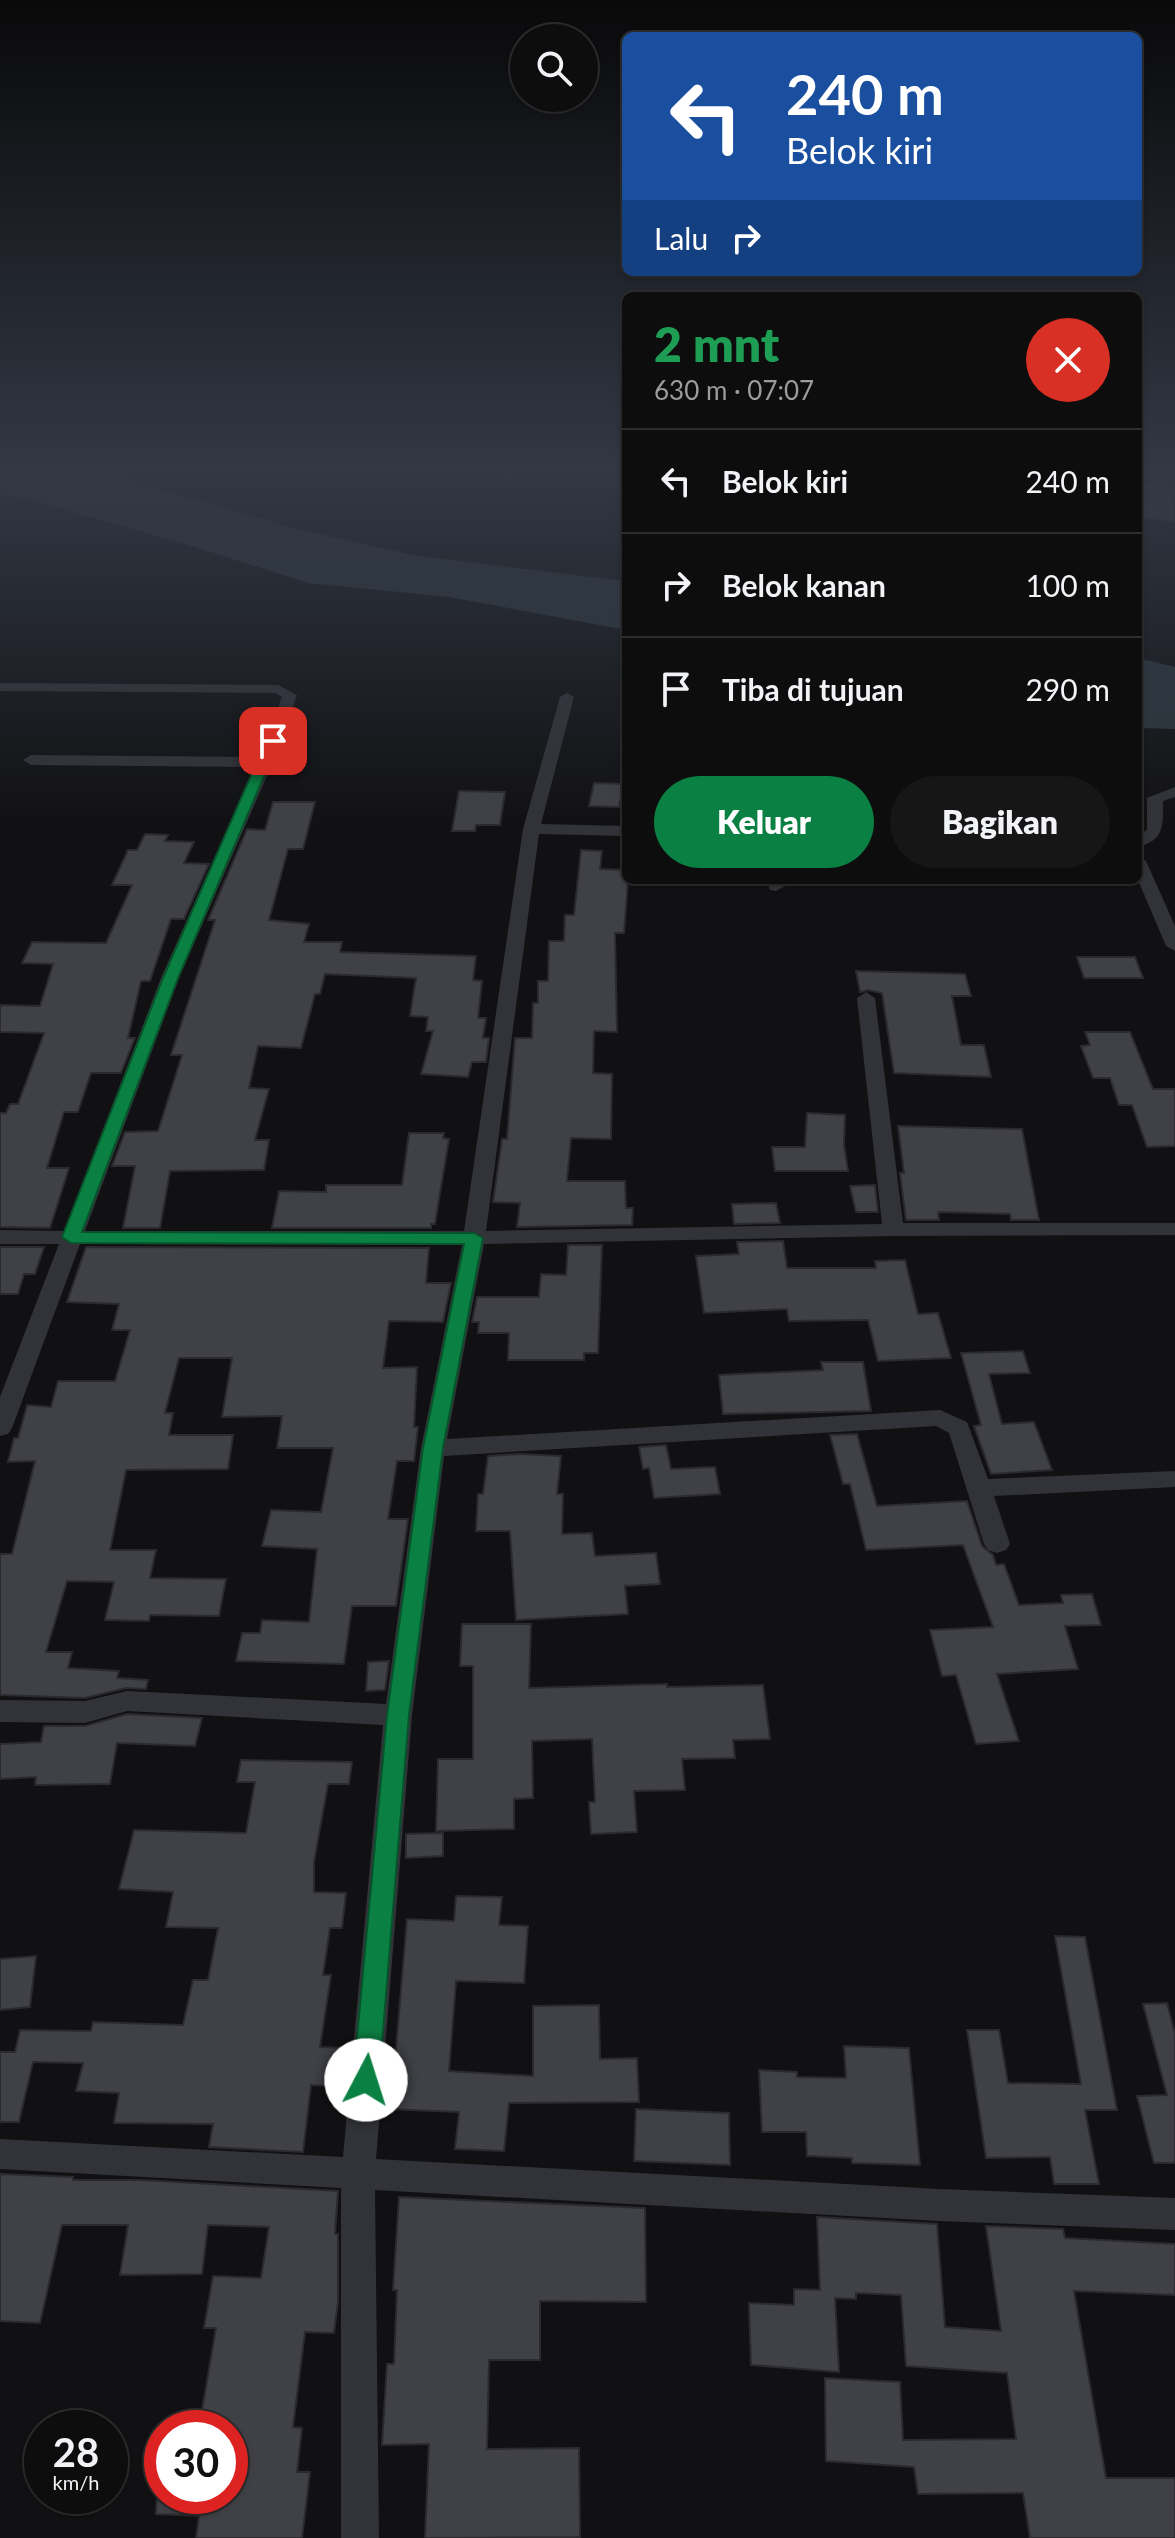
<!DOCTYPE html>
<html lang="id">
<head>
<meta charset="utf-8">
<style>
	:root { --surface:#0d0d0e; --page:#161617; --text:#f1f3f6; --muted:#9a9c9e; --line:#2d2d2e; --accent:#0b8043 }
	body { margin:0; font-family:Lato,sans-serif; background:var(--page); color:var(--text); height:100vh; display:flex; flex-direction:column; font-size:30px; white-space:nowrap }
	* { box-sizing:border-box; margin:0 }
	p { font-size:26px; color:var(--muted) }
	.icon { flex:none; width:44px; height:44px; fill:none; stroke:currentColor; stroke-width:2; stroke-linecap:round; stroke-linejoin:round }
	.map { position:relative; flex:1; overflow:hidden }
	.drawer { position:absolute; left:622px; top:292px; width:520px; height:592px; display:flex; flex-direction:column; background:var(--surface); border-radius:12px; box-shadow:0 2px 6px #0004,0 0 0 2px var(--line) }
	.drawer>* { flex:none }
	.hud { position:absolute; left:622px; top:32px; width:520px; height:244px; border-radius:12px; box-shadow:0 2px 6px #0004,0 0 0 2px var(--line); background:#1a4fa0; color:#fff; overflow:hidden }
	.fabs { position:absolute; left:510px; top:24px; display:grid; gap:16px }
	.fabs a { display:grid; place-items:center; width:88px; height:88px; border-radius:50%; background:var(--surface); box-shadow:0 2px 6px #0004,0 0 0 2px var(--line); font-size:40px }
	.speed { position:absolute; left:24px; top:2410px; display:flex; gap:16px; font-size:40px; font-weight:700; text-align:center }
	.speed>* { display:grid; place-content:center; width:104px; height:104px; border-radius:50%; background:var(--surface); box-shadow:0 2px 6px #0004,0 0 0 2px var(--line); line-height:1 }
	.speed small { font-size:20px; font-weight:400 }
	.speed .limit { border:12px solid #d22; background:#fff; color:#111 }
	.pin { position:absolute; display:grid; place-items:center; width:68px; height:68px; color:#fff; margin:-34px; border-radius:16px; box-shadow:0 4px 12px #0006 }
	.me { position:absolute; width:88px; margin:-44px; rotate:5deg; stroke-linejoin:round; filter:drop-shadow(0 0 6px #0008) }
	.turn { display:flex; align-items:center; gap:28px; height:168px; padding:0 32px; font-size:36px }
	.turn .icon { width:104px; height:104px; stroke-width:2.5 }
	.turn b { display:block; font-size:56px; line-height:68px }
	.then { display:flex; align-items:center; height:76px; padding:0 32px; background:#0003; gap:16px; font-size:30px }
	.round { display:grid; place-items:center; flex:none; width:84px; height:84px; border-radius:42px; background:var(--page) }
	.headline { display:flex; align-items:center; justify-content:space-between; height:136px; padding:0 32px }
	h1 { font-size:48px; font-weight:800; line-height:60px; color:#1e9e55 }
	.cta { display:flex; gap:16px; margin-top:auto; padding:16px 32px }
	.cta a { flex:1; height:92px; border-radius:48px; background:var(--accent); color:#fff; font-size:32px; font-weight:800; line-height:92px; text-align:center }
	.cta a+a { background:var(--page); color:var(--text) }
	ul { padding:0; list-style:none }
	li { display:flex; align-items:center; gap:24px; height:104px; padding:0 32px; border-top:2px solid var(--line) }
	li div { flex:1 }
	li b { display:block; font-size:30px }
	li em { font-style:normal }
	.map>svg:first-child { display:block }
	.water { fill:#2b353b }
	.building { fill:#404146; stroke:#2b2b2f; stroke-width:2 }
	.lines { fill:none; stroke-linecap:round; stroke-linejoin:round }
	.street { fill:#323338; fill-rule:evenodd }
	.route { fill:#0b8043; stroke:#07532c; stroke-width:2 }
</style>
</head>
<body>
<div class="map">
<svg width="1175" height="2538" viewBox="0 0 1175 2538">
	<rect width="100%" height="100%" fill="#111113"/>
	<!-- water -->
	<path class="water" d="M0 470H91L298 529 417 556 626 581V630L449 597 308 583 189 545 38 502 0 494Z
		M1138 658 1175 667V729L1138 728Z"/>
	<!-- building -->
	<path class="building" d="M1145 483 1175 486V521L1138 518V504Z
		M594 783 624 784 619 807 589 806Z
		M459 791 505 792 500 825H476L475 831H452Z
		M273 802H315L303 849H288L269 920 309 924 304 942H342L340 952 476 956 473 980 482 981 478 1018H486L483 1038H489L486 1062H472L468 1077 421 1074 433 1031H426L428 1017 410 1016 416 978 325 974 320 994H315L301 1048 258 1046 249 1088 269 1089 255 1140H269L264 1170 170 1171 160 1228H123L135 1166H112L125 1132 158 1131 182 1055H171L215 920H208L247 829 265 830Z
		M145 834 168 835 165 841 194 842 184 863 209 864 184 919H171L150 981H141L128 1038H135L121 1073H91L78 1112H64L47 1168H69L50 1228 0 1227V1113H6L10 1104H18L44 1033 0 1032V1005L40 1006 53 964 22 963 32 942 106 943 132 885H112L128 850H137Z
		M581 850 602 851 600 869 626 870 628 880 624 933H615L617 1032 594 1031 593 1073 612 1074 611 1139 571 1138 567 1181H625L626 1208H633L632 1225 517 1227 520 1203 493 1202 502 1139H507L515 1038H532L533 1003H538V981H548L549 941H564L565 915H574Z
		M1077 957H1135L1143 978H1084Z
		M856 971 965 974 971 996H952L961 1045H984L991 1077 894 1073 882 993 868 990 860 992Z
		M1085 1032H1130L1153 1089H1175V1146L1147 1147 1132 1105H1119L1110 1078H1093L1081 1046 1090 1045Z
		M807 1113 845 1115 844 1145 848 1171H775L772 1147H805Z
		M898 1126 1022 1129 1039 1220H1011L1010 1214 938 1212 939 1220H906L900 1173H904Z
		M409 1133H444L443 1138 449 1139 435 1224H431V1228H272L279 1191 326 1192V1185H402Z
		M875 1185 878 1212H856L850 1186Z
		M776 1203 780 1223 734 1224 732 1204Z
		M783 1241 787 1268H876L875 1261 905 1260 918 1314 938 1313 951 1358 878 1361 868 1320 789 1321 787 1309 704 1313 696 1256 739 1254 737 1242Z
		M568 1245H602L598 1353H584V1360H508L509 1333H478L479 1322H472L477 1297H539L541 1274 566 1275Z
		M0 1247H44L35 1274H24L18 1294H0Z
		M86 1247 429 1248 426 1283H451L443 1322 389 1321 383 1368 417 1367 414 1427H418L414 1461H397L388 1519H408L396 1606H352L344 1664 236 1661 242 1633H260L262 1620 309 1622 317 1549 262 1546 271 1510 321 1512 333 1448H277L282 1416 222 1417 232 1358H179L165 1413H173L169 1435H233L228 1469 126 1470 110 1550H156L150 1578 226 1579 219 1616 150 1615 149 1621 105 1620 114 1582 67 1581 46 1652H72L68 1668 119 1671 117 1678 148 1680 146 1689 126 1688 85 1698 0 1695V1554H12L35 1461 8 1462 14 1438H18L27 1405 51 1407 58 1381H115L130 1330H112L119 1304 67 1302Z
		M1023 1351 1030 1373 989 1374 1002 1424 1034 1422 1052 1470 991 1474 974 1426 981 1425 961 1353Z
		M821 1362H863L871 1411 723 1414 719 1375 823 1370Z
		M857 1434 877 1506 967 1501 982 1546 993 1555 996 1565 1004 1564 1019 1605 1063 1603 1061 1595 1092 1594 1101 1625 1065 1626 1078 1669 997 1674 1019 1741 976 1744 956 1675 942 1676 930 1630 993 1627 963 1545 866 1550 850 1484H843L830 1435Z
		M666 1445 671 1469 715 1467 720 1494 654 1498 649 1468 643 1469 639 1447Z
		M519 1454 561 1456 557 1494H563L562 1534 592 1533 595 1556 656 1553 660 1584 625 1586 628 1614 516 1620 510 1531H476L478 1494H483L488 1456Z
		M462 1624H531L529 1688 667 1684V1687L763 1685 770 1739 733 1740 735 1758 682 1759 685 1790 634 1791 637 1832 591 1834 589 1802H595L592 1739 532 1741 533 1798 514 1799V1829L436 1831 438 1759H473V1666H460Z
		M389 1661 385 1690 366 1691 368 1662Z
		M127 1714 202 1718 195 1746 117 1743 110 1784 35 1785 36 1777 0 1779V1744L41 1742 44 1726H85Z
		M241 1760 352 1762 349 1784H328L314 1862V1892L346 1893 342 1928H330L323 1975H331L320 2047 350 2048 346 2087 311 2085 303 2152 209 2147 213 2124 114 2123 119 2093 76 2091 83 2063 33 2062 19 2122H0V2052H15L20 2030 91 2031 93 2022 183 2025 193 1980H208L218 1928 166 1927 173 1892 119 1889 134 1830 246 1833 255 1782H237Z
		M443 1833V1856L406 1858V1834Z
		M456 1896 502 1897 499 1925 528 1926 524 1983 456 1981 449 2071 533 2076V2006L599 2005 600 2059 637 2058 639 2102 509 2103 504 2151 455 2149 459 2112 388 2109 390 2088H385L388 2049H396L407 1919 454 1921Z
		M1055 1936 1085 1937 1117 2110H1085L1099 2184H1054L1050 2157 986 2158 967 2030H999L1008 2083 1081 2084Z
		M36 1956 30 2007 0 2010V1959Z
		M1167 2003 1175 2034V2163H1154L1137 2096 1167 2095 1143 2004Z
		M844 2046 909 2048 920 2165 852 2163V2158L807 2156 806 2132H762L759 2070 797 2072V2077L846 2078Z
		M636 2109 729 2113 730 2165 634 2161Z
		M0 2174 73 2177V2180H141L338 2191 335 2234H338V2302L334 2333 305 2332 293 2427 302 2428 297 2472H310L302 2538H196L199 2516 156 2514 157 2496H230V2428H199L216 2328H204L213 2276 261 2278 269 2227 208 2225 202 2274 120 2275 128 2225H62L40 2323 0 2321Z
		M399 2197 645 2208 646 2302 540 2301V2360H489L487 2449 579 2448 580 2537 425 2538 429 2444 382 2445 387 2364H394L397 2290H393Z
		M817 2217 937 2224 945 2327 1001 2331 986 2226 1063 2229 1065 2238 1175 2244V2295L1074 2291 1106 2478H1175V2538H1030L1023 2493 918 2494 914 2467 826 2461 825 2378 900 2382 903 2440 1016 2439 1007 2373 906 2366 901 2295 856 2293V2299L835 2298 839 2372 751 2365 749 2303 794 2305V2289L820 2290Z"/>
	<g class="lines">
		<!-- street -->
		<path class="street" d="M1138 471 1175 475V483L1138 479Z
			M0 683 278 685 297 695 273 762 179 978 85 1231H464L523 829 560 697 567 693 574 697 541 824 626 826V836L539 834 486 1231 882 1224 857 998 866 992 875 998 903 1223H1175V1235L893 1236 484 1244 447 1439 940 1410 967 1422 988 1479 1175 1471V1487L994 1496 1010 1544 1006 1550 997 1553 988 1550 984 1544 949 1433 936 1426 444 1456 412 1715 376 2159 939 2189 1175 2198V2230L939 2221 375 2190 379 2538H341V2188L0 2169V2139L343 2157 383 1725 127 1711 85 1723 0 1722V1700L85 1701 127 1691 386 1704 421 1448 462 1245 80 1244 12 1428 8 1434 0 1436V1397L59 1244H0V1230L64 1231 161 978 255 767 31 765 23 760 31 755 259 757 282 697 275 693 0 691Z
			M1175 787V797L1163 801C1163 825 1165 840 1138 847V835L1147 830V798Z
			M1138 856 1146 861 1175 926V951L1166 946 1138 880Z
			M767 880H785V886L776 891 770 890Z"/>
	</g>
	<!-- sky -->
	<linearGradient id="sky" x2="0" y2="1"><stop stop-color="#09090a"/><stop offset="0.57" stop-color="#323844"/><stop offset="1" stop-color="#323844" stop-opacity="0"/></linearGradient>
	<rect width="1175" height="825" fill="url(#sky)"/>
	<!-- route -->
	<path class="route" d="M273 737 279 741 178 978 82 1232 474 1233 483 1238 443 1448 409 1715 379 2080 375 2088 366 2092 357 2088 353 2080 387 1715 423 1448 464 1244 71 1243 62 1237 163 978 266 741Z"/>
</svg>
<div class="fabs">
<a><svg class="icon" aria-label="search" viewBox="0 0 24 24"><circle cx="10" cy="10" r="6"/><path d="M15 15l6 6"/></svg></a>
</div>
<div class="speed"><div>28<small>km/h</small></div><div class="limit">30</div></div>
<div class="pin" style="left:273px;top:741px;background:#d93025"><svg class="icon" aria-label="arrive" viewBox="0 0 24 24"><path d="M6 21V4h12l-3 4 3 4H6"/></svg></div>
<svg class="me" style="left:366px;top:2080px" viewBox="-20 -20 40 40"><circle r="19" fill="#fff"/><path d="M0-13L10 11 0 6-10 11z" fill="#0b8043"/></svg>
<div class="hud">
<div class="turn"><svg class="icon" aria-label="left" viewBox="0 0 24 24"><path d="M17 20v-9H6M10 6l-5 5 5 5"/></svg><div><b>240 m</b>Belok kiri</div></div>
<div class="then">Lalu<svg class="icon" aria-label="right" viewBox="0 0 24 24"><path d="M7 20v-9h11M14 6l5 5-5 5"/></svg></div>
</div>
<section class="drawer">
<div class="headline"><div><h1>2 mnt</h1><p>630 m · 07:07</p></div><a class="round" style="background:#d93025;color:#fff"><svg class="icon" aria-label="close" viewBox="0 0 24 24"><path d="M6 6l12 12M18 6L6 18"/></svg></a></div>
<ul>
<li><svg class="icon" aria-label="left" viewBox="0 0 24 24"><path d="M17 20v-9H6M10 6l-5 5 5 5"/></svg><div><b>Belok kiri</b></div><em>240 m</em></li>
<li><svg class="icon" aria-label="right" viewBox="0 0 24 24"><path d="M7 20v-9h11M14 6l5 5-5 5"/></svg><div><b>Belok kanan</b></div><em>100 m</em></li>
<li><svg class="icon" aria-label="arrive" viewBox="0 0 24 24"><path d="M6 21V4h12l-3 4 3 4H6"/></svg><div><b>Tiba di tujuan</b></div><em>290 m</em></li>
</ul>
<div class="cta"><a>Keluar</a><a>Bagikan</a></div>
</section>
</div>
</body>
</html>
